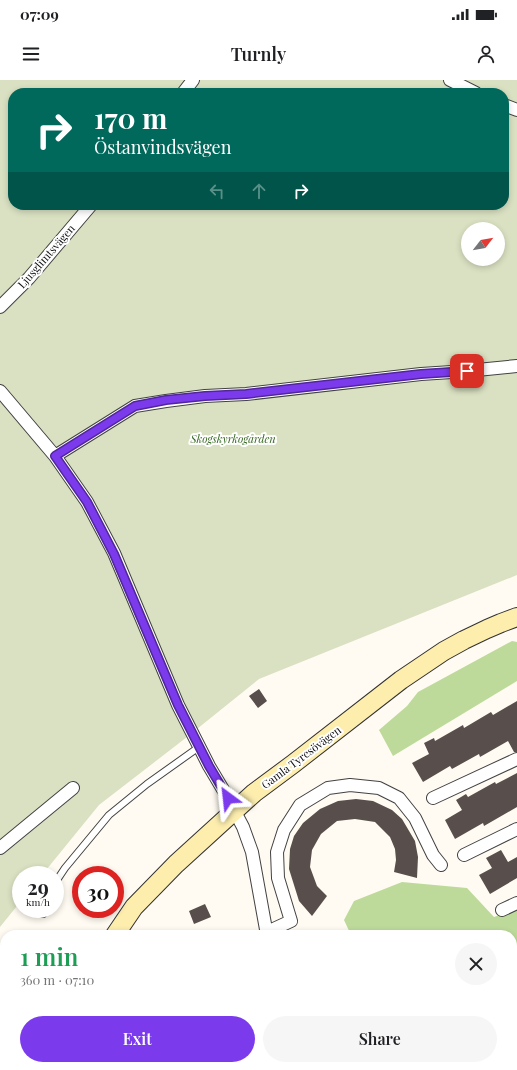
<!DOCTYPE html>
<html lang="en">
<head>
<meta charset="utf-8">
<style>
	:root { --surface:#fff; --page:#f6f6f6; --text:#202124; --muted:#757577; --accent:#7c3aed }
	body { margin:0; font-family:"Playfair Display",serif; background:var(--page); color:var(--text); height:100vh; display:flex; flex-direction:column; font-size:15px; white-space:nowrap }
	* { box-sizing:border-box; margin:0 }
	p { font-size:13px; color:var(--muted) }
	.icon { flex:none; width:22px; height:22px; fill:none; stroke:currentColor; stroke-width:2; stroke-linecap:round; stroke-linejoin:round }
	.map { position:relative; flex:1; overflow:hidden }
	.drawer { position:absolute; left:0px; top:850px; width:517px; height:140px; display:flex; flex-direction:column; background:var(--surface); border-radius:16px 16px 0 0; box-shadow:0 2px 6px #0003 }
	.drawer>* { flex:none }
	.guide { position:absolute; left:8px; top:8px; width:501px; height:122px; border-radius:16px; box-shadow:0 2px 6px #0003; background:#00695c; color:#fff; overflow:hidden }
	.needle { width:26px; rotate:59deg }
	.tools { position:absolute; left:461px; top:142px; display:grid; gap:8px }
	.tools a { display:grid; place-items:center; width:44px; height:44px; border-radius:50%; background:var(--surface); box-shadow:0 2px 6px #0003; font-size:20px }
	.speed { position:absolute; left:12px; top:786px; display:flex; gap:8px; font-size:20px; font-weight:700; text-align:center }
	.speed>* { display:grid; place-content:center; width:52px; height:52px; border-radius:50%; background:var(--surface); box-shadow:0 2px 6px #0003; line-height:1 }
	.speed small { font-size:10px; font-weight:400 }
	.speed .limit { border:6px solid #d22; background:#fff; color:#111 }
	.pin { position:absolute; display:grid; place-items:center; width:34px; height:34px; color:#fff; margin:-17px; border-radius:8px; box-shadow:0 2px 6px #0006 }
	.me { position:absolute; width:44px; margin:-22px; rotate:330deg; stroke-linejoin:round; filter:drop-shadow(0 0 3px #0008) }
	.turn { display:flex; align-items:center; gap:14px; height:84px; padding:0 20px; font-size:18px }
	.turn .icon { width:52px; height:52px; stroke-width:2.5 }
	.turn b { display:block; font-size:28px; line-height:34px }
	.lanes { display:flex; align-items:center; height:38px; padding:0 20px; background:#0003; justify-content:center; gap:20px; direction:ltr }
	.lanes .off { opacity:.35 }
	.round { display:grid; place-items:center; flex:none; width:42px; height:42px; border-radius:21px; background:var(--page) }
	.headline { display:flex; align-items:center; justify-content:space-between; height:68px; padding:0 20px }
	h1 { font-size:24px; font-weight:600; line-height:30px; color:#1e9e55 }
	.action { display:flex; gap:8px; margin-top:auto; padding:8px 20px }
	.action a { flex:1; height:46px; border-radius:24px; background:var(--accent); color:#fff; font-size:16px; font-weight:600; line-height:46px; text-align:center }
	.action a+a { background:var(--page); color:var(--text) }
	.status { display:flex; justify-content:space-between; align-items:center; height:28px; padding:0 20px; background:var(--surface); direction:ltr }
	.status svg { height:11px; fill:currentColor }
	header { display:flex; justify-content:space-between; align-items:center; height:52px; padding:0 20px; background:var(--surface); font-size:18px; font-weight:600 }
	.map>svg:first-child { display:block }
	.forest { fill:#bdda9b }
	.cemetery { fill:#dae1c2; fill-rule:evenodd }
	.building { fill:#584f4c }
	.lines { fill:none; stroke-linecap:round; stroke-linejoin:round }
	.lane-casing { stroke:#424242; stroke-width:8 }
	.street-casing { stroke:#424242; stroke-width:14 }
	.secondary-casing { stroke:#313131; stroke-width:20 }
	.lane { stroke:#fff; stroke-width:6 }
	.street { stroke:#fff; stroke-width:12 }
	.secondary { stroke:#fdeeae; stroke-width:18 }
	.route-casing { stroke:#51269a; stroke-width:10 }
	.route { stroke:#7c3aed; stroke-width:7 }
	.labels { text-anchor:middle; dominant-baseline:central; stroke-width:4; stroke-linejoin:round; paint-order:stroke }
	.street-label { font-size:11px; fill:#0f0f0f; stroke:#fff }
	.park-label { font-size:11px; font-style:italic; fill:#356720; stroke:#fff }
</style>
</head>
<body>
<div class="status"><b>07:09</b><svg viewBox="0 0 49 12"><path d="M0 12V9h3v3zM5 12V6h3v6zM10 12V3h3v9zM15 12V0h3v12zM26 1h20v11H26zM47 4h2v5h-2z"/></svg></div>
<header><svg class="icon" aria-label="menu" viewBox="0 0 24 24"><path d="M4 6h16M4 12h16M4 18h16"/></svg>Turnly<svg class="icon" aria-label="person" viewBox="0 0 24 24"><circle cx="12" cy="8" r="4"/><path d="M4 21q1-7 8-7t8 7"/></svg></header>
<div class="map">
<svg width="517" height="990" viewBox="0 0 517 990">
	<rect width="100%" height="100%" fill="#fffbf2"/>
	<!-- forest -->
	<path class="forest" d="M512 561 517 562V601L393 676 379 650 407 626 418 612Z
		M402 802 467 808 494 837 517 828V882H512V855H351L344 840 354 821Z
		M412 985H498L499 987 507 990H415Z"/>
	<!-- cemetery -->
	<path class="cemetery" d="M0 0H517V495L259 599 187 657 99 725 42 795H21V821L0 847ZM13 13H504V125H13ZM468 149H498V179H468Z"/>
	<!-- building -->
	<path class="building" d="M259 609 267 621 258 628 249 616Z
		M517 621V672H514L508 661 480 677 479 674 452 689 450 686 423 702 412 683 429 674 424 663 434 658 435 661 463 645 464 648 491 632 493 635Z
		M517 693V727L484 746 483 743 455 759 445 740 462 730 456 720 466 714 468 717 495 702 496 704Z
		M356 719 373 721 392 730 402 739 415 761 418 777 417 798 394 792 396 780 395 769 390 757 375 742 355 739 337 741 321 754 312 770 310 787 317 806 327 816 312 836 299 821 289 789 290 769 294 756 303 743 320 729 338 721Z
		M501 770 508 782 517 777V798L490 814 479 795 492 788 486 778Z
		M205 824 211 837 194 844 189 831Z"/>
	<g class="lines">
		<defs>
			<path id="lane" d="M55 803 65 788 109 735 147 704 199 667
				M43 834 44 829"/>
			<path id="street" d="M450 0 476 13
				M183 13 193 0
				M504 25 517 30
				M0 227 29 198 91 125
				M0 311 55 376 87 422 114 473 178 625 209 686 228 718
				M55 376 135 326 166 321 205 316 246 314 421 294 467 291 517 286
				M433 718 517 679
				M234 730 243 747 252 772 267 855
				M0 768 73 708
				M464 775 517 749
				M502 830 517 823
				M267 852 291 841 278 798 277 772 284 750 300 725 328 708 350 705 379 708 399 718 415 738 433 775 441 785
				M328 985 330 990
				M225 990 227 985"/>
			<path id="secondary" d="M115 855 134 827 176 784 254 713 293 684 401 600 444 571 464 560 487 549 501 543 517 537
				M54 990 56 985"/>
		</defs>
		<!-- lane casing -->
		<use href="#lane" class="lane-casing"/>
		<!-- street casing -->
		<use href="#street" class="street-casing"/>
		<!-- secondary casing -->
		<use href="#secondary" class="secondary-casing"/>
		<!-- lane -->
		<use href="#lane" class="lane"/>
		<!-- street -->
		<use href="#street" class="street"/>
		<!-- secondary -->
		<use href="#secondary" class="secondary"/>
	</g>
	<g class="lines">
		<defs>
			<path id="route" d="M228 718 209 686 178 625 114 474 87 422 55 376 135 326 166 320 205 316 246 314 421 294 467 291"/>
		</defs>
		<!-- route casing -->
		<use href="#route" class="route-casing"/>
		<!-- route -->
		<use href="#route" class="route"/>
	</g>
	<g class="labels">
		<!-- street labels -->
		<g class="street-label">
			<text transform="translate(46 176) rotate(-49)">Ljusglimtsvägen</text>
			<text transform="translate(301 677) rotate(-37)">Gamla Tyresövägen</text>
		</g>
		<!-- park labels -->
		<g class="park-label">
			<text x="233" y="358">Skogskyrkogården</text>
		</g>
	</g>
</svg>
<div class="tools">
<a><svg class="needle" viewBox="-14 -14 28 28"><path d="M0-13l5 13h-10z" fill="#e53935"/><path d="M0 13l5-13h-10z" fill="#757577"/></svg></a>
</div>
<div class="speed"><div>29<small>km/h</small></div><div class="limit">30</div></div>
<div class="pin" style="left:467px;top:291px;background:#d93025"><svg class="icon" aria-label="arrive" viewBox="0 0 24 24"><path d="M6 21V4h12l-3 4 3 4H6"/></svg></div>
<svg class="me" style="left:228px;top:718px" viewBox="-20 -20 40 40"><path d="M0-17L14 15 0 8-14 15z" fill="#7c3aed" stroke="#fff" stroke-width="4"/></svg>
<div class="guide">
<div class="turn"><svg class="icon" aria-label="right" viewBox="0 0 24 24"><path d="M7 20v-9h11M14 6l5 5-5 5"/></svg><div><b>170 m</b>Östanvindsvägen</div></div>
<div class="lanes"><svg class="icon off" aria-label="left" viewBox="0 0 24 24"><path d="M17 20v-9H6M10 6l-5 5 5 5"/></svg><svg class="icon off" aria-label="ahead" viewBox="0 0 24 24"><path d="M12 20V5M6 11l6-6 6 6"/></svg><svg class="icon" aria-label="right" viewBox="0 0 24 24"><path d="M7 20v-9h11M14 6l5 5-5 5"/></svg></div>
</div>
<section class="drawer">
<div class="headline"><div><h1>1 min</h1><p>360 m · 07:10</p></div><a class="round"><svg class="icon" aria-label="close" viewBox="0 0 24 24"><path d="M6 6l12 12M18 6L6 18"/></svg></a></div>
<div class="action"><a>Exit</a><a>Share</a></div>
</section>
</div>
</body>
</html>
